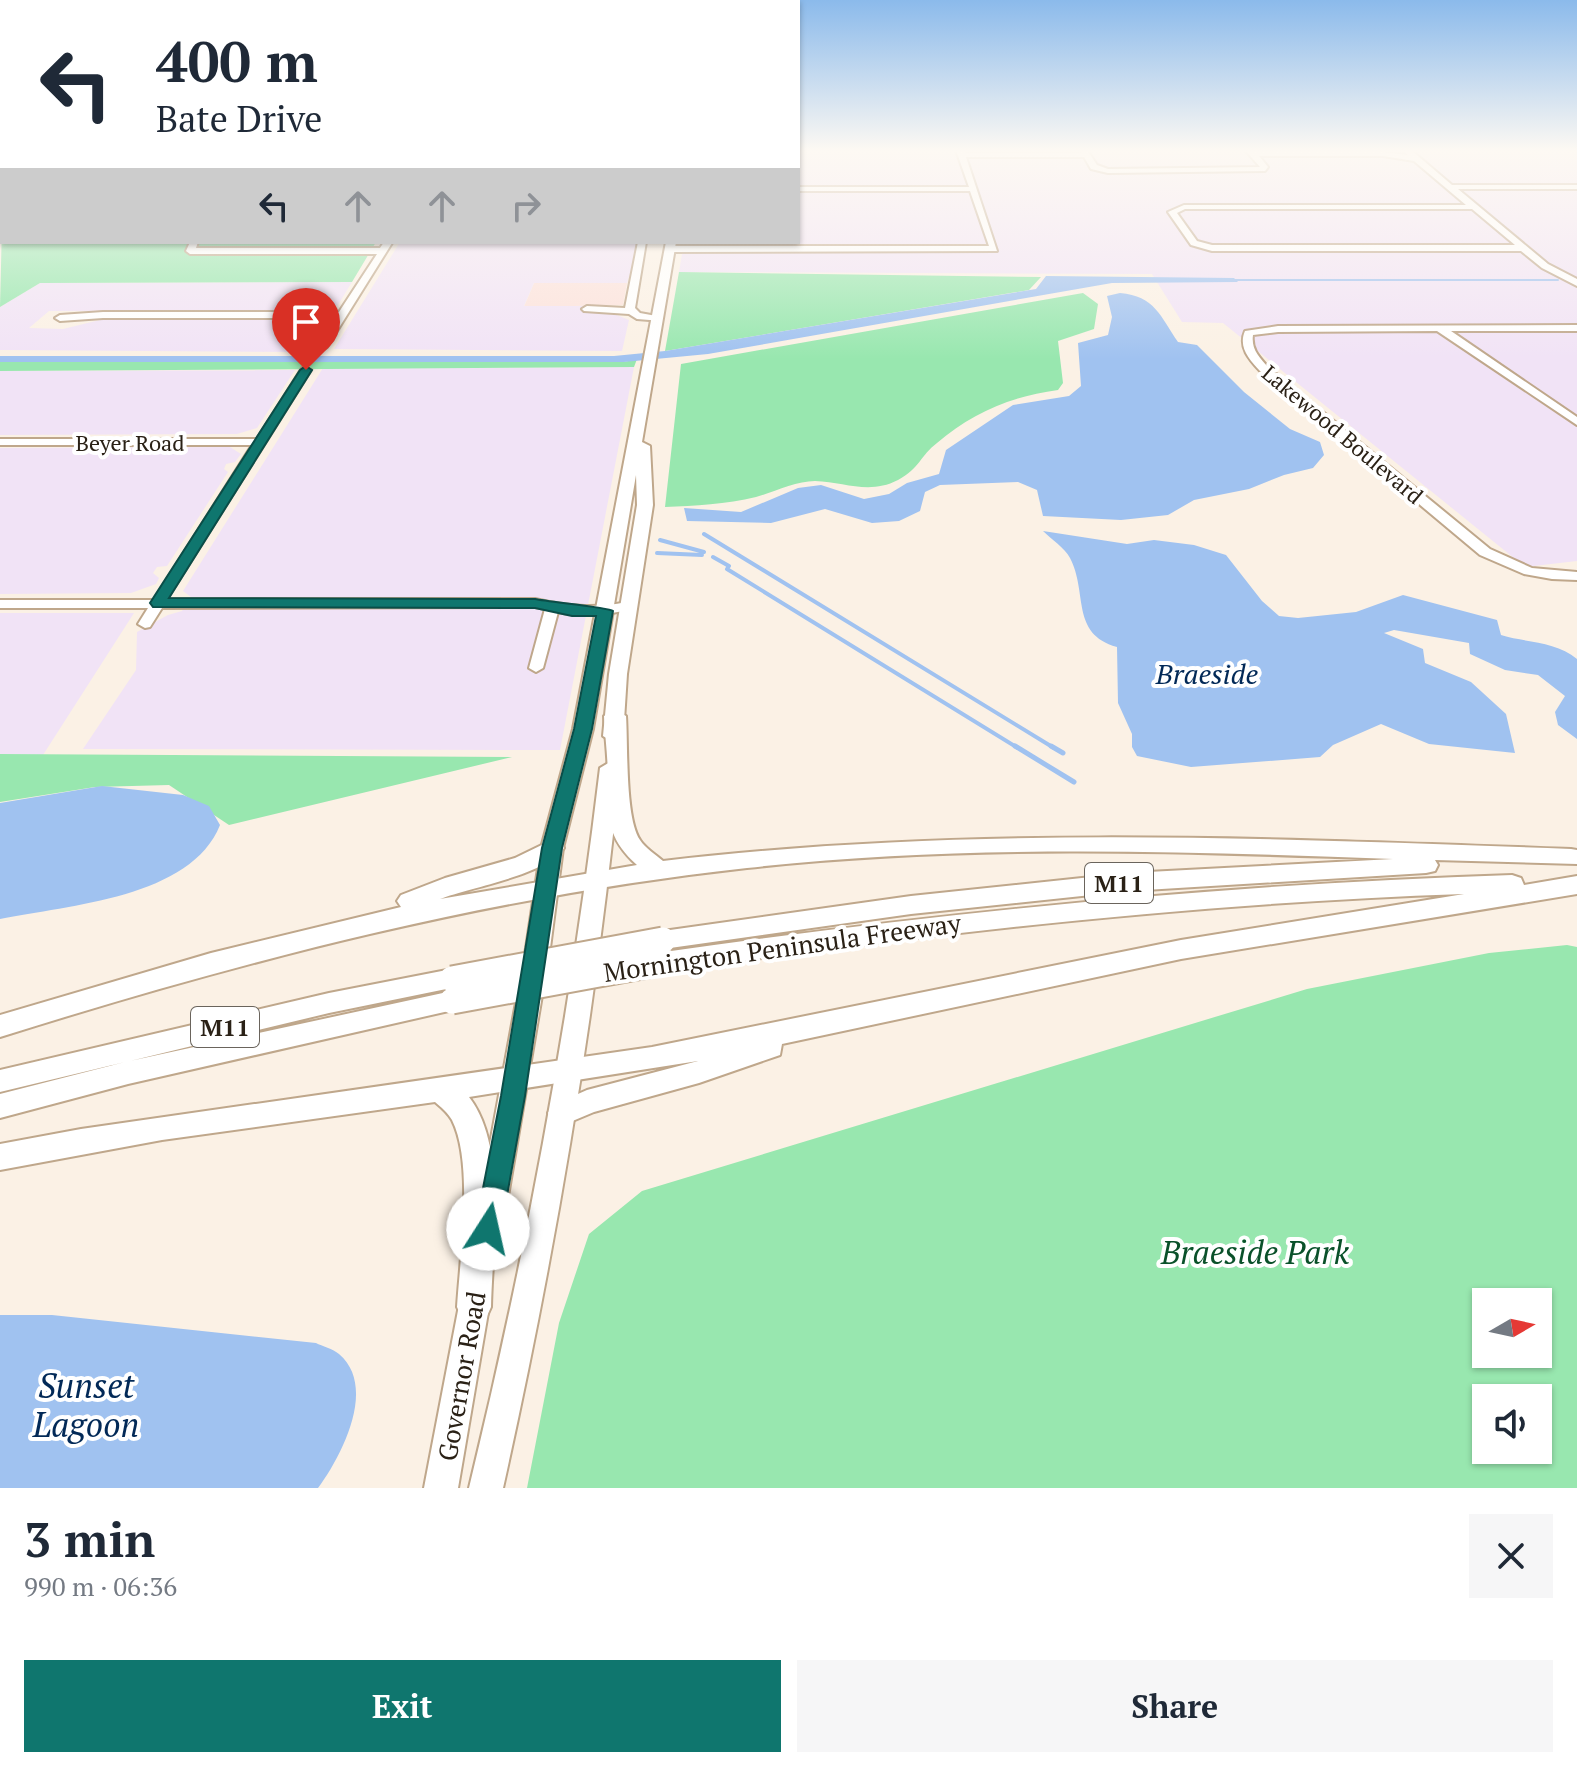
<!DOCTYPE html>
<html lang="en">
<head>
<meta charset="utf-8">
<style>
	:root { --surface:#fff; --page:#f6f6f7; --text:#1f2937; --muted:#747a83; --accent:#0f766e }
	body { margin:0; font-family:"PT Serif",serif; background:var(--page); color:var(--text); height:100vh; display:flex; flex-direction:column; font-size:30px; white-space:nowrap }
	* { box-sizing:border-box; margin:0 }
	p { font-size:26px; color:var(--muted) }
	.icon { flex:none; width:44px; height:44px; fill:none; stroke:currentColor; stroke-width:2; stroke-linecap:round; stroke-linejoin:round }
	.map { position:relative; height:1488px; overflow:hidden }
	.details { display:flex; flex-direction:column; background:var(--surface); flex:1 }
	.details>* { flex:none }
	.hud { position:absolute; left:0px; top:0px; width:800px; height:244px; box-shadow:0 2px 6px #0004; background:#fff; color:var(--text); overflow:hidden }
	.needle { width:52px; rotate:81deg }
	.buttons { position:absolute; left:1472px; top:1288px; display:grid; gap:16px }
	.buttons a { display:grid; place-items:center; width:80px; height:80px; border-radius:0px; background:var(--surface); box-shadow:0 2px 6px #0004; font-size:40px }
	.pin { position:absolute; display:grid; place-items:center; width:68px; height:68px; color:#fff; margin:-82px -34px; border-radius:50% 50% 50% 0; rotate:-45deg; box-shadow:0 0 8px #0007 }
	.pin .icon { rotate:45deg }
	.me { position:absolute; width:88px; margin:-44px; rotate:10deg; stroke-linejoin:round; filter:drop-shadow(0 0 6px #0008) }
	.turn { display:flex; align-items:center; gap:28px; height:168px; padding:0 24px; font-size:36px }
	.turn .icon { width:104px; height:104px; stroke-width:2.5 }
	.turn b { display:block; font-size:56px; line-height:68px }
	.lanes { display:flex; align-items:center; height:76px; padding:0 24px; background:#0003; justify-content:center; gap:40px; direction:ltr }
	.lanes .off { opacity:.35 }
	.round { display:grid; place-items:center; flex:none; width:84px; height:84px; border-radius:0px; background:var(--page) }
	.headline { display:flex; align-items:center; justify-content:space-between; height:136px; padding:0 24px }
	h1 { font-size:48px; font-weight:600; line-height:60px }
	.action { display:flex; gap:16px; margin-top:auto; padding:16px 24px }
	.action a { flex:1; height:92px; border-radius:0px; background:var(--accent); color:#fff; font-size:32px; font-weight:600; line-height:92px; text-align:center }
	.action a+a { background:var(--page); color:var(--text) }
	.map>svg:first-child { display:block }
	.commercial { fill:#fce2dc }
	.industrial { fill:#f1e3f6 }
	.green { fill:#98e7af; fill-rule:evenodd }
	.water { fill:#a0c2f0 }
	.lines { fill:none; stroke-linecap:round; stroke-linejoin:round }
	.stream-far2 { stroke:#a0c2f0; stroke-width:2 }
	.stream-far1 { stroke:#a0c2f0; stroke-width:4 }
	.stream { stroke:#a0c2f0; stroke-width:5 }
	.minor-casing { stroke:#bfa78b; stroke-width:4 }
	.major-casing { stroke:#bfa78b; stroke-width:4 }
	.highway-casing { stroke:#bfa78b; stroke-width:4 }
	.minor { fill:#fff; fill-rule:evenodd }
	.major { fill:#fff; fill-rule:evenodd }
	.highway { fill:#fff; fill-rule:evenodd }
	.highway-bridge-casing { stroke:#bfa78b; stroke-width:29; stroke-linecap:butt }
	.highway-bridge { stroke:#fff; stroke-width:25 }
	.route { fill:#0f766e; stroke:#0a4d48; stroke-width:2 }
	.labels { text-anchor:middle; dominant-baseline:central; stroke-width:8; stroke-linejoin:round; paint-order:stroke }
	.far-street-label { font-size:22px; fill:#2a2116; stroke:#fff }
	.shield { fill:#fff; stroke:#6a645c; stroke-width:2 }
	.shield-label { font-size:24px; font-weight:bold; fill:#2a2116 }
	.street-label { font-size:26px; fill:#2a2116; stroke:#fff }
	.water-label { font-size:28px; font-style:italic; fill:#022957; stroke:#fff }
	.near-park-label { font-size:32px; font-style:italic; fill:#0a512a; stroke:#fff }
	.near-water-label { font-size:34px; font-style:italic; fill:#022957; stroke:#fff }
</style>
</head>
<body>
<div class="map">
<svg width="1577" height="1488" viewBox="0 0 1577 1488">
	<rect width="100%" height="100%" fill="#fbf1e5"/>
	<!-- commercial -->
	<path class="commercial" d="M534 283H627L623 305 524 307Z"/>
	<!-- industrial -->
	<path class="industrial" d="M798 150H1577V561L1525 567 1223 323 1182 322 1152 274 679 272 684 242H798Z
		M400 242H640L627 283H534L524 306H617V315L629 320 622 351 334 349Z
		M352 282 338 305 323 310 49 311 29 328 63 329 104 319H314L325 324 308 352 0 350V307L40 283Z
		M634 367 560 750 83 749 136 670 137 632 168 615 182 611 191 597 183 591 323 368Z
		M295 370 257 428 237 434 0 435V371Z
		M230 447 241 454 235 462 226 464 224 469 228 472 167 566 157 567 153 573 159 578 156 584 131 593 0 594V448Z
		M0 613H134L43 755 0 754Z"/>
	<!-- green -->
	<path class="green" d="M2 225V242H376L352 282 40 283 0 307Z
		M679 272 1041 277 1029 290 665 351Z
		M1083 293 1098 304 1094 329 1058 341 1063 383 1058 390C1012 396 972 413 937 443 920 456 920 468 898 480 869 495 845 482 815 481 796 481 774 492 756 497 726 504 695 506 665 507L681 364Z
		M637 359 634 367 0 371V362H624Z
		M0 754 512 757 229 825 169 785 95 787 0 802Z
		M1567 945 1577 947V1488H527L559 1323 589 1234 642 1191 1307 989 1489 953ZM1486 1302H1538V1354H1486ZM1486 1398H1538V1450H1486Z"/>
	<!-- water -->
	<path class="water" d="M1046 276 1234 278 1238 282 1112 283 708 354 624 362H0V356H614L665 351 1036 289Z
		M1120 293C1155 296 1160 316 1178 342L1197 345 1244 392 1290 429 1320 442 1324 455 1313 468 1284 475 1249 489 1194 500 1168 515 1121 520 1043 516 1037 490 1018 482 940 485 925 492 920 511 899 521 872 523 825 509 771 523 687 521 684 508 741 512 798 488 821 485 864 499 889 494 907 483 939 474 946 450 1013 405 1069 396 1081 386 1078 343 1108 335 1112 317 1107 296Z
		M1043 531 1127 544 1154 540 1194 545 1226 555 1262 601 1279 616 1298 618 1356 612 1403 595 1497 620 1501 635C1527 643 1556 641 1577 659V739L1558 725 1555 712 1565 696 1538 675 1505 670 1470 654 1469 643 1394 630 1384 633 1423 649 1425 663 1471 682 1506 714 1515 753 1429 744 1381 724 1333 745 1320 757 1191 767 1137 756 1132 747V734L1118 703 1117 647C1070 634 1088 592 1070 558 1065 548 1051 539 1043 531Z
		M102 786 183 795 209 806 220 825C191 898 69 905 0 919V803Z
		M0 1315H52L316 1343C322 1346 333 1349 339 1354 378 1387 341 1457 318 1488H0Z"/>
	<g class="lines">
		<!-- stream-far2 -->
		<path class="stream-far2" d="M1232 280H1558"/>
		<!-- stream-far1 -->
		<path class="stream-far1" d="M704 534 1054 748
			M660 540 704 552
			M657 553 702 555
			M713 557 729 566 727 569 1018 748"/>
		<!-- stream -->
		<path class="stream" d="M1015 746 1074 782
			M1051 746 1063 753"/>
		<defs>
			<path id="minor" d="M956 150H964L965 153H1081L1079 150H1087L1097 165 1108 169 1260 167 1245 150 1383 152 1408 155 1402 150H1411L1452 185H1577V189H1458L1548 264 1577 279V286L1542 268 1521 251H1212L1191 245 1168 212 1184 205H1466L1414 161 1383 156H1259L1268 167 1265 171 1108 173 1091 169 1084 157H966L997 251 669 252 665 249 669 246H989L970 191H798V187H969ZM1185 209H1472L1515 245H1212L1197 241 1177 213Z
				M0 167H2V171H0Z
				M190 242H198L196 248H380L384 242 392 243 327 347 322 350 317 347 335 318H103L60 321 55 318 60 315 103 312H339L377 254H190L186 251Z
				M638 242H646L635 308 640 313 662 317V321L637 319 629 314 584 311 582 309 587 306 625 308Z
				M1577 325V331H1451L1577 417V425L1437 331 1278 332 1253 335C1251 349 1259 357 1268 367L1490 549 1532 568 1577 572V580L1552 579 1524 574 1480 555 1260 371C1249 359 1238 347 1245 331L1278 326Z
				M302 368 311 370 167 599H535C566 606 594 609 627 602L634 606 632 609C607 615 583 618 558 612L543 668 536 672 529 668 545 609 535 607 162 608 150 627 145 628 138 624 148 608H0V600H154L252 445H0V439H257Z"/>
			<path id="major" d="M666 242H676L642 442 650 446 653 505 627 674 623 736 613 742 603 736 609 674 637 505 636 475 593 729 563 848 550 948 504 1220 500 1229 490 1233 480 1229 476 1220 526 948 541 848 573 729Z
				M610 762 620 768C596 1011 556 1250 503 1488H469C527 1250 571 1011 600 768Z
				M476 1281 487 1285 491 1295 458 1488H424L461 1295 465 1285Z"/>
			<path id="highway" d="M615 710 626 716C628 746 625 818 640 840 645 848 656 855 663 861 966 825 1268 838 1571 849L1577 850V864L1435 860 1438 865 1435 871 1426 873 1129 891 911 914 663 949 654 947 650 940 654 933 663 931 911 896 1129 873 1393 859C1178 851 961 844 747 868 492 896 245 960 0 1037V1015L211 953 401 907 397 901 401 895 445 878 515 858 552 840 561 842 564 848C547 875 470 887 440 899L637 865C607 838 607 817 608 779 608 758 605 737 604 716Z
				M1512 875 1521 878 1524 885 1577 876V894L1181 959 782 1044 780 1055 699 1083 594 1112 563 1125 553 1121 548 1113 553 1105 587 1090 698 1061 469 1097C508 1147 492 1247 491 1307L486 1318 474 1322 462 1318 457 1307C460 1258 474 1163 452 1120 448 1113 441 1107 435 1102L162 1140 0 1170V1144L81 1129 652 1047 1181 940 1464 894C1196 903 930 933 664 972L655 969 651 962 655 955 664 952C946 912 1227 884 1512 875Z
				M452 969 461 972 465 979 461 986 329 1013 130 1061 452 991 462 994 466 1001 462 1008 128 1084 0 1118V1094L125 1062 0 1092V1070L329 993Z"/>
		</defs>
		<!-- minor casing -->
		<use href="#minor" class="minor-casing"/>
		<!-- major casing -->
		<use href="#major" class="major-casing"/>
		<!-- highway casing -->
		<use href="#highway" class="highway-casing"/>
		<!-- minor -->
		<use href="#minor" class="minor"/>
		<!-- major -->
		<use href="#major" class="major"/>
		<!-- highway -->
		<use href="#highway" class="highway"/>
		<defs>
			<path id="highway-bridge" d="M452 979 663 940
				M452 1001 664 962"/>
		</defs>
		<!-- highway-bridge casing -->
		<use href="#highway-bridge" class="highway-bridge-casing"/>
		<!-- highway-bridge -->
		<use href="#highway-bridge" class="highway-bridge"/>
	</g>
	<!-- sky -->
	<linearGradient id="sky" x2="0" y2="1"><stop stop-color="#8bbaeb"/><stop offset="0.42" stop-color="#fdf9f3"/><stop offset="1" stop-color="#fdf9f3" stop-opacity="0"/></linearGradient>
	<rect width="1577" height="359" fill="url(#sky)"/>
	<!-- route -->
	<path class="route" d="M306 366 312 370 169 598 535 599C549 602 608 607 613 611L592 729 562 848 525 1096 501 1229 497 1237 488 1241 479 1237 475 1229 501 1096 542 848 574 729 596 616H572L535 608 153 607 150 603 300 370Z"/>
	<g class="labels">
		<!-- far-street labels -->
		<g class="far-street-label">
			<text transform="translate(1343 434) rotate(40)">Lakewood Boulevard</text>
			<text x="130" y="442">Beyer Road</text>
		</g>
		<!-- shield labels -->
		<g class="shield">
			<rect x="1085" y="863" width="68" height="40" rx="6"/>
			<rect x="191" y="1007" width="68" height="40" rx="6"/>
		</g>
		<g class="shield-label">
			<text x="1119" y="883">M11</text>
			<text x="225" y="1027">M11</text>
		</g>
		<!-- street labels -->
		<g class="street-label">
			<text transform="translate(782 947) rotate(-8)">Mornington Peninsula Freeway</text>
			<text transform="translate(461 1376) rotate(-80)">Governor Road</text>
		</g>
		<!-- water labels -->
		<g class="water-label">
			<text x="1207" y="673">Braeside</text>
		</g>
		<!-- near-park labels -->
		<g class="near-park-label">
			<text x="1255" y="1252">Braeside Park</text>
		</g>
		<!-- near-water labels -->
		<g class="near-water-label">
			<text x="86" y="1385">Sunset<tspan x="86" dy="39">Lagoon</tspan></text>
		</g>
	</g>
</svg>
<div class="buttons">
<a><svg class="needle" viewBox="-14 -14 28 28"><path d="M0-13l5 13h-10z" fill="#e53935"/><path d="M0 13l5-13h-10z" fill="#747a83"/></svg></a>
<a><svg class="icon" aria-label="sound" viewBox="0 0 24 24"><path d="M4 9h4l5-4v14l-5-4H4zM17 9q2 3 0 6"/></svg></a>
</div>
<div class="pin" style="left:306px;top:370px;background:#d93025"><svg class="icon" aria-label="arrive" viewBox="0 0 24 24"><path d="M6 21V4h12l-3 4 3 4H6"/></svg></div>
<svg class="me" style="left:488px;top:1229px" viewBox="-20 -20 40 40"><circle r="19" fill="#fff"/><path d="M0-13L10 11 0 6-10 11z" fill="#0f766e"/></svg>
<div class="hud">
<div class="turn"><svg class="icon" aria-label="left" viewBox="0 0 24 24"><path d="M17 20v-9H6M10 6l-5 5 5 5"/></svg><div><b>400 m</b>Bate Drive</div></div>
<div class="lanes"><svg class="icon" aria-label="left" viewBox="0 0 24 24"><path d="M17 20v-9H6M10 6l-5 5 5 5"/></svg><svg class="icon off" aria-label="ahead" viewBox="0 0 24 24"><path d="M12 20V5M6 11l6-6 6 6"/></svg><svg class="icon off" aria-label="ahead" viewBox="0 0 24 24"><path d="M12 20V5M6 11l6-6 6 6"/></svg><svg class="icon off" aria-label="right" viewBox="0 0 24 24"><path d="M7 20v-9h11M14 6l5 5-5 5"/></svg></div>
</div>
</div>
<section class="details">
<div class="headline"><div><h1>3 min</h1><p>990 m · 06:36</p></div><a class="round"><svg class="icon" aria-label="close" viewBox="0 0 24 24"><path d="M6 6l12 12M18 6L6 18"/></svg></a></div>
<div class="action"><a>Exit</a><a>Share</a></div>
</section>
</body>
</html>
